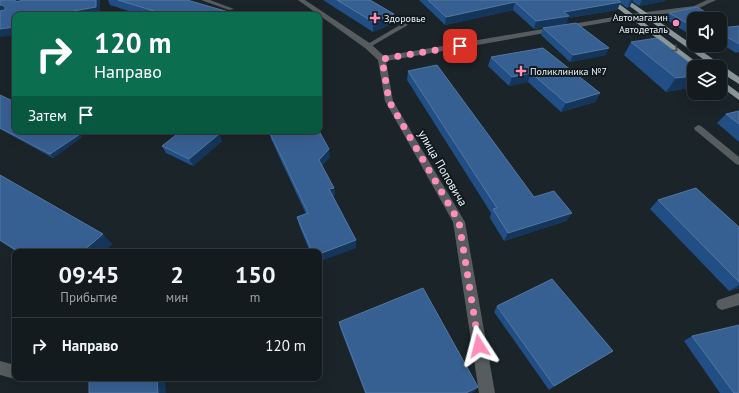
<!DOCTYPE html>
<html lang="ru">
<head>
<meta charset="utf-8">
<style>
	:root { --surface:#141b1f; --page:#21282c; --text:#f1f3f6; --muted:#9da1a4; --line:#33393d }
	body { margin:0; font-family:"PT Sans",sans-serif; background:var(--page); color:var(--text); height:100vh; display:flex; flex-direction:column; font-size:15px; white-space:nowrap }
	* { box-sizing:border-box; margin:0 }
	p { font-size:13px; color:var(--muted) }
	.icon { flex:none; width:22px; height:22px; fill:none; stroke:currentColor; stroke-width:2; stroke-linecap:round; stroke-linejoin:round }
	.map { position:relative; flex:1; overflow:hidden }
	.drawer { position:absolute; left:12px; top:249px; width:310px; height:132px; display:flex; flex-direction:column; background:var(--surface); border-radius:8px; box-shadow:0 4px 16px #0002,0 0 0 1px var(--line) }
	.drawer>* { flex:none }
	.banner { position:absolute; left:12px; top:12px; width:310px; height:122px; border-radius:8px; box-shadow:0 4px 16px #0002,0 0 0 1px var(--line); background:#0b6e4f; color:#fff; overflow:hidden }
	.controls { position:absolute; left:687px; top:12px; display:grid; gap:8px }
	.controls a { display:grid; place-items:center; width:40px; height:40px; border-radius:8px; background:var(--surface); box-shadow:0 4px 16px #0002,0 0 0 1px var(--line); font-size:20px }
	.pin { position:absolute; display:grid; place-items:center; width:34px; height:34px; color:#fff; margin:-17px; border-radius:8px; box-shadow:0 2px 6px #0006 }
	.me { position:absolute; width:44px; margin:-22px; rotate:351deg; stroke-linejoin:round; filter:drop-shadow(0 0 3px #0008) }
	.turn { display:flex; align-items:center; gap:14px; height:84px; padding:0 16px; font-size:18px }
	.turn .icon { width:52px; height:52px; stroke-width:2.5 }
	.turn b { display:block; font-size:28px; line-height:34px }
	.then { display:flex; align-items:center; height:38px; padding:0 16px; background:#0003; gap:8px; font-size:15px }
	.eta { display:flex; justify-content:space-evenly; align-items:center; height:68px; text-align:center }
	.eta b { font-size:24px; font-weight:700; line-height:28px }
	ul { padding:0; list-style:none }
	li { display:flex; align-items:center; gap:12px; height:56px; padding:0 16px; border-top:1px solid var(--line) }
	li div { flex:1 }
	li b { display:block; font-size:15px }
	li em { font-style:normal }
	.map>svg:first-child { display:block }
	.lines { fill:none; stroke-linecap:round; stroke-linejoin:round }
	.service { fill:#575d5e; fill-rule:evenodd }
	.minor { fill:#575d5e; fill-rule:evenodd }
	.primary { fill:#8c989a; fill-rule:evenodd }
	.wall { fill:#214e85 }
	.shaded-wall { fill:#15365b }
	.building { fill:#376092; stroke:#5377a1 }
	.oneway { stroke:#485356 }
	.route { stroke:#ff8eba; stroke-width:7; stroke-dasharray:0 12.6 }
	.poi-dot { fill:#ff8eba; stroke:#111a1f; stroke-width:1.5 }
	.labels { text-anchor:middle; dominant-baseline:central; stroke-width:4; stroke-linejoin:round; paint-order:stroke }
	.far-poi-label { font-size:10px; fill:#ecf2f6; stroke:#111a1f; text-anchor:start }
	.street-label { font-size:12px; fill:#ecf2f6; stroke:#111a1f }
</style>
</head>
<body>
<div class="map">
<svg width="739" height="393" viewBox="0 0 739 393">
	<rect width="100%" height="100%" fill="#1a2429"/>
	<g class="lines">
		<!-- service -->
		<path class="service" d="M201 0H210L234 9 229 10Z
			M359 0H366L408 25 370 47H366V45L400 25Z
			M698 125 701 126 739 157V165L736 164 695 130 694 128Z
			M739 293V305L722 310 718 308 716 304 718 300Z
			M0 361 15 365V378H17L15 379 0 375Z"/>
		<!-- minor -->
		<path class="minor" d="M298 0H305L371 44 384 56 631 14 694 6 707 0H716L695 10 631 18 386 61 393 101 465 222 495 393H479L453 222 385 101 378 60 365 48Z"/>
		<!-- primary -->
		<path class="primary" d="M607 0H614L703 67H694Z
			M621 0H628L739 77V84L720 72V67H714Z
			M720 79 739 93V100L720 86Z"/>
	</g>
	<!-- wall -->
	<path class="wall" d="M108 0H187L239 15H141L110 5Z
		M323 0H370L394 23 373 32Z
		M419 0H666L665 1 639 6 632 1 629 8H627L620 3 617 10 568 18 566 24 534 29 513 10 445 25Z
		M669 13 694 19V33L689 34 665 19Z
		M739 26V52L736 53 720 43V28Z
		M543 28 606 55 570 62 541 35Z
		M631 42 694 67V87L666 92 624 55Z
		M491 57 600 93 595 102 561 112 528 82 509 86 488 66Z
		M408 71 534 197 572 213 566 221 504 241 490 218 491 213 407 80Z
		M0 95 82 137 53 158 0 129Z
		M739 111V142L717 123 726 114Z
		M269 131 330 157 322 166 334 188 335 196H333L356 240V248L319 252H310L299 225 297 217 306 214 271 139Z
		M222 141 193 166 166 153 162 146Z
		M0 175 112 244 104 252H17L0 241Z
		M658 200 739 227V288L729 291 650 209Z
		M497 306 613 351 606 355 549 390 494 312Z
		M339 322 475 391 471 393H365L340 328Z
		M692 336 739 393H720L684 341Z"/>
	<!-- shaded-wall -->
	<path class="shaded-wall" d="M13 0H19L20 2 19 7Z
		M96 0H100V14L51 15Z
		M631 0H633L629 8H627Z
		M642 0H666L665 1 639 6Z
		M515 2 513 10 445 25 446 17Z
		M621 2 617 10 568 18 566 24 534 29 536 21 564 12Z
		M0 5H2L8 13 0 14Z
		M394 14V23L373 32V22Z
		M15 27V35L0 37V29Z
		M694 27V33L689 34Z
		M609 48 606 55 570 62 573 55Z
		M531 73 528 82 509 86 512 77Z
		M694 76V87L666 92 676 78Z
		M600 93 595 102 561 112 566 103Z
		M80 134 82 137 53 158 50 154Z
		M219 134 222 141 193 166 189 159Z
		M329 149 330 157 320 168 319 160Z
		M334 188 335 196 330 197 329 189Z
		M572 213 566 221 504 241 508 233Z
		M103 234 112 244 104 252H82Z
		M356 240V248L319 262V254Z
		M739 285V288L729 291Z
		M613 351 606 355 549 390 554 386Z
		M157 378H165L166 393H158Z
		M478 387 475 391 471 393H466Z"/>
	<!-- building -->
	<path class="building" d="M0 0H14L17 2 22 0H96V7L51 15H15V27L0 29V11L5 10V7L2 5H0Z
		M118 0H187L239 15H167Z
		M337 0H370L394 14 373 22Z
		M428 0H618L621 2 564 12 569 16 536 21 515 2 446 17Z
		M697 7 717 19H694V27L669 13Z
		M576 23 609 48 573 55 543 28Z
		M739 26V44L720 33V28Z
		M657 38 695 67H694V76L676 78 631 42Z
		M543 48 600 93 566 103 531 73 512 77 491 57Z
		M437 65 534 197 554 191 572 213 508 233 493 209 497 208 408 71Z
		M0 95 15 102V131H74L80 134 50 154 0 128Z
		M739 111V124L726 114Z
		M181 131H213L219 134 189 159 162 146Z
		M269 131H319L329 149 319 160 334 188 329 189 356 240 319 254V252H312L297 217 308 213Z
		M0 175 103 234 82 252H19L0 240Z
		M696 188 739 227V282L658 200Z
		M552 279 613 351 554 386 497 306Z
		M423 288 478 387 466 393H366L339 322Z
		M739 325V393H734L692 336Z
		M89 378H157L158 393H89Z"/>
	<!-- one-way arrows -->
	<defs><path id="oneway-chevron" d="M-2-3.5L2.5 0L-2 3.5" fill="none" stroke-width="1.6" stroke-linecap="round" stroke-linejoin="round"/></defs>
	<use class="oneway" href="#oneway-chevron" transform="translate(675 49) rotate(37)"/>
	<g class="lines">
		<!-- route -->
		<path class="route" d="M460 46 382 59 389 101 459 222 479 346"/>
	</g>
	<!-- markers -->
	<g class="poi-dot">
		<path d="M373 12h4v4h4v4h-4v4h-4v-4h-4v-4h4z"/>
		<circle cx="676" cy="23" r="4"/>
		<path d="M519 65h4v4h4v4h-4v4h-4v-4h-4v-4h4z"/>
	</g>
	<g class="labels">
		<!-- far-poi labels -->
		<g class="far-poi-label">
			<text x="668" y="17" text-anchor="end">Автомагазин<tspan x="668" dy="12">Автодеталь</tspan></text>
			<text x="384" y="18">Здоровье</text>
			<text x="530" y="71">Поликлиника №7</text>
		</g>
		<!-- street labels -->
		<g class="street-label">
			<text transform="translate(443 168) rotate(60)">улица Поповича</text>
		</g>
	</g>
</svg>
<div class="controls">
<a><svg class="icon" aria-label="sound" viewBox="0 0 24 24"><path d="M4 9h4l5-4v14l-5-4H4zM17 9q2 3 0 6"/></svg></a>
<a><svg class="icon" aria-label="layers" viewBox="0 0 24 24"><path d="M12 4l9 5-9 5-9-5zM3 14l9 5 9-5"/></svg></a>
</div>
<div class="pin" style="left:460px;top:46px;background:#d93025"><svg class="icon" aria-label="arrive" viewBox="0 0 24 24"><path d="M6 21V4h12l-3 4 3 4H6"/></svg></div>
<svg class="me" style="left:479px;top:346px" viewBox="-20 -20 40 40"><path d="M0-17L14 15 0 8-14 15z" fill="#ff8eba" stroke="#fff" stroke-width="4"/></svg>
<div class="banner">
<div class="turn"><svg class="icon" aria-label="right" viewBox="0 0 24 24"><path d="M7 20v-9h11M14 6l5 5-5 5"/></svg><div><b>120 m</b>Направо</div></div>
<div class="then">Затем<svg class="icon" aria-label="arrive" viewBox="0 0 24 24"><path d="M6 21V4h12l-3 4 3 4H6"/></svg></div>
</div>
<section class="drawer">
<div class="eta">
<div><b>09:45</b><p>Прибытие</p></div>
<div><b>2</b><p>мин</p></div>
<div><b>150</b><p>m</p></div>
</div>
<ul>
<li><svg class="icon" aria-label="right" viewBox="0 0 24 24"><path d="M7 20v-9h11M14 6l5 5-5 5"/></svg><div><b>Направо</b></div><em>120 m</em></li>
</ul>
</section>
</div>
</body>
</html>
